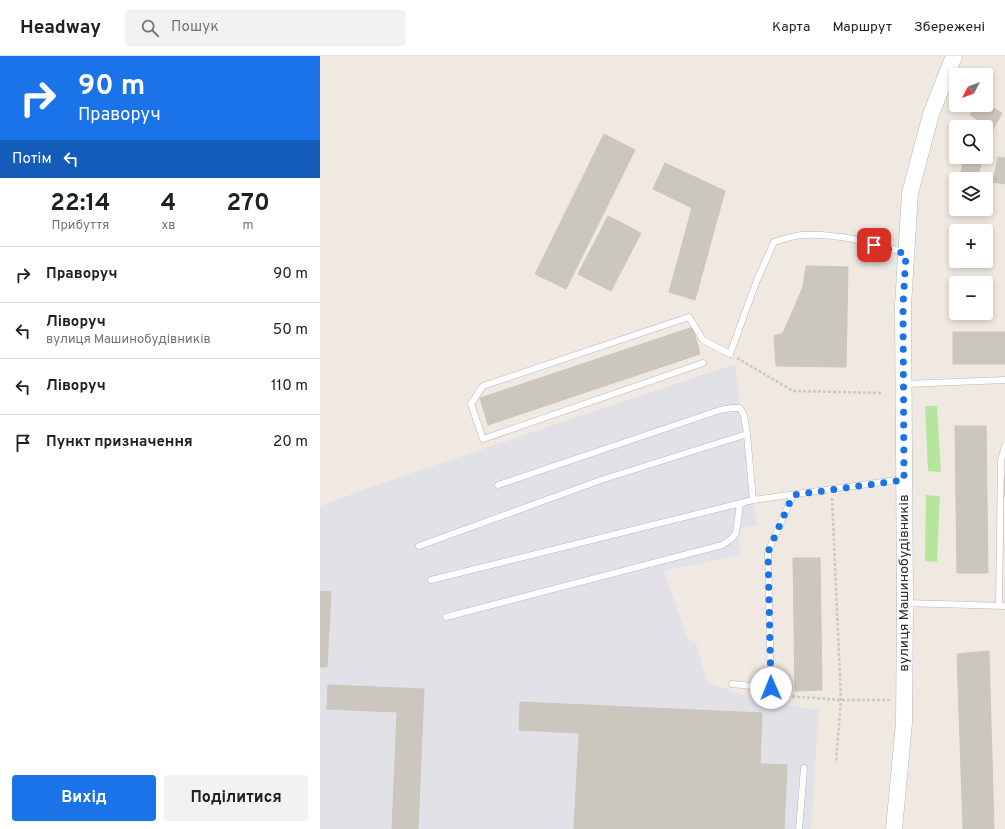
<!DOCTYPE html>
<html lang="uk">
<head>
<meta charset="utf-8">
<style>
	:root { --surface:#fff; --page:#f2f2f2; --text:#202124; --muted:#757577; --line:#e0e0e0; --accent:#1a73e8 }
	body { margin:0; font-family:Overpass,sans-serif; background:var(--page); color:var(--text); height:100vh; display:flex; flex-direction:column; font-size:15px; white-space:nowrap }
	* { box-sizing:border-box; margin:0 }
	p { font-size:13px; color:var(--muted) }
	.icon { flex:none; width:22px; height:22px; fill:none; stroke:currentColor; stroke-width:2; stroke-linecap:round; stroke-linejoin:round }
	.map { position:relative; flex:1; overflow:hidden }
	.sheet { display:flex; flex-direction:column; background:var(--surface); width:320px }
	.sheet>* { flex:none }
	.guide { background:#1a73e8; color:#fff; overflow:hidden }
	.needle { width:26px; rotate:229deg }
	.tools { position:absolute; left:629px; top:12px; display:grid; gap:8px }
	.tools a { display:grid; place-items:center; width:44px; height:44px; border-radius:4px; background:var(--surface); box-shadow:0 2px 6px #0003; font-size:20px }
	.pin { position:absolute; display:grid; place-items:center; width:34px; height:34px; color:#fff; margin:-17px; border-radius:8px; box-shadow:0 2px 6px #0006 }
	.me { position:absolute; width:44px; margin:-22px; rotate:359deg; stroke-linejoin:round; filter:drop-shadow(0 0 3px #0008) }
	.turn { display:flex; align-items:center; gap:14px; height:84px; padding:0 12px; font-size:18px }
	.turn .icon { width:52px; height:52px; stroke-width:2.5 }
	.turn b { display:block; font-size:28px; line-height:34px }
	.then { display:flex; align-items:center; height:38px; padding:0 12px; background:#0003; gap:8px; font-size:15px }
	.eta { display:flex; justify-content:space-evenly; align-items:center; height:68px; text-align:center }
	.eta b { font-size:24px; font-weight:700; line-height:28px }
	.button { display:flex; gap:8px; margin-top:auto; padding:8px 12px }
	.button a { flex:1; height:46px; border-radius:4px; background:var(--accent); color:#fff; font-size:16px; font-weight:700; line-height:46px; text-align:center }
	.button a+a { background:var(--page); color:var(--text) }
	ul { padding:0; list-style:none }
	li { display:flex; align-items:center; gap:12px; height:56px; padding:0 12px; border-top:1px solid var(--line) }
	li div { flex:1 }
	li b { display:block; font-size:15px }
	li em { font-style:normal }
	header { display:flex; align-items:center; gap:24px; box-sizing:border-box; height:56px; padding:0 20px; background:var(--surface); border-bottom:1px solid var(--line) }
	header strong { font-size:19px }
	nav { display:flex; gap:22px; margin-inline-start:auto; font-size:14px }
	.search { width:280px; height:36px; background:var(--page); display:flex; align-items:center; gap:10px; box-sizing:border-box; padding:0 14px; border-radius:4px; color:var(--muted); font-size:15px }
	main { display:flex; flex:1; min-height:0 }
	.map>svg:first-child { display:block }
	.industrial { fill:#e3e1e8 }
	.green { fill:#b6e59e }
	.building { fill:#cbc7bf; stroke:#cbc5ba }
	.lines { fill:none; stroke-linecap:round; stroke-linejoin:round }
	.lane-casing { stroke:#b4b7c1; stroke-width:7 }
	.secondary-casing { stroke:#b4b7c1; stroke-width:17 }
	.path { stroke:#c9c9c9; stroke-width:2.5; stroke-dasharray:3 2; stroke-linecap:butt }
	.lane { stroke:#fff; stroke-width:6 }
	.secondary { stroke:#fff; stroke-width:16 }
	.route { stroke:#1a73e8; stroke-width:7; stroke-dasharray:0 12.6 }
	.labels { text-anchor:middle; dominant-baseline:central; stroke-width:3; stroke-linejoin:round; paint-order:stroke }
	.street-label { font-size:14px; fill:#2e2e2e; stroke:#fff }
</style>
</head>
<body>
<header>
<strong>Headway</strong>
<div class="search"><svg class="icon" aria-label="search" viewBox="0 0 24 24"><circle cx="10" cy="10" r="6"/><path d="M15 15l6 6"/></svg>Пошук</div>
<nav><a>Карта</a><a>Маршрут</a><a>Збережені</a></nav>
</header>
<main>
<section class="sheet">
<div class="guide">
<div class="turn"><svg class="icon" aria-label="right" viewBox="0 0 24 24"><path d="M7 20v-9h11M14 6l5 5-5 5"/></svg><div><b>90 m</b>Праворуч</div></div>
<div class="then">Потім<svg class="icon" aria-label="left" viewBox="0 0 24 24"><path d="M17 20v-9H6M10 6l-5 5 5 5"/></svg></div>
</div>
<div class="eta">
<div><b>22:14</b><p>Прибуття</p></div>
<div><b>4</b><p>хв</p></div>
<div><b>270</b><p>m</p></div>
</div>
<ul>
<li><svg class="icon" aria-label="right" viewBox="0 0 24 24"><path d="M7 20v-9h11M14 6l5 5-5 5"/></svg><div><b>Праворуч</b></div><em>90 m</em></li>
<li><svg class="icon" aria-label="left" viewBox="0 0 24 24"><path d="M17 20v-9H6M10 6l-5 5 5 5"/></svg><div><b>Ліворуч</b><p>вулиця Машинобудівників</p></div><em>50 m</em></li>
<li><svg class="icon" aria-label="left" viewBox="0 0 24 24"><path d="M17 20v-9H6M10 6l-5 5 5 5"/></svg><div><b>Ліворуч</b></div><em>110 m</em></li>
<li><svg class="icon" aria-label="arrive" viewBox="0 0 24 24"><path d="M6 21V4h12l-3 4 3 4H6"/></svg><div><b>Пункт призначення</b></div><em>20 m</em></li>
</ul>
<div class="button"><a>Вихід</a><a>Поділитися</a></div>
</section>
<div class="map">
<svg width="685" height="773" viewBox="0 0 685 773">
	<rect width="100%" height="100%" fill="#efe9e1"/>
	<!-- industrial -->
	<path class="industrial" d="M415 308 437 469 419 473 420 499 344 515 367 582 376 586 387 626 436 644 499 654 491 773H0V450L76 422Z"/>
	<!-- green -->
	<path class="green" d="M605 350H617L621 416 608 415Z
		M606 439 620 440 617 506 605 505Z"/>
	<!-- building -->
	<path class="building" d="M666 48 682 57 673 73 650 59 656 49H666Z
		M284 78 315 94 246 233 215 218Z
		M644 101 662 102 658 123H640Z
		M678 101 685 102V128L673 126Z
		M345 107 405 135 375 244 349 236 372 152 333 133Z
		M288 160 321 177 291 235 258 218Z
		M486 210 528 211 526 311 456 310 454 280 463 277 483 231Z
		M373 271 380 298 168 369 160 342Z
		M633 276H685V308H633Z
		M635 370H666L668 517H637Z
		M683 420H685V441H684Z
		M473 502H500L502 634 475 635Z
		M0 535 11 536 7 611H0Z
		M669 595 674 773H643L637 598Z
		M8 629 104 633 98 773H72L77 656 7 653Z
		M200 646 442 657 440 708 467 709 464 773H254L259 677 199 674Z"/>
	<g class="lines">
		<defs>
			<path id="lane" d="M383 307 163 383 151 348 163 330 369 261 383 284 410 298 437 224 454 186C463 183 473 180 482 179 516 177 552 186 585 197
				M585 328 685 324
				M178 429 400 354 412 352H420L424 359 427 378 433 444
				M99 490 281 424 427 378
				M111 524 433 444 584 423
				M585 547 685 550
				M679 549 681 404 685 390
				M126 561 402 489 411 483 416 477 420 448
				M412 628 451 632 448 496 473 439
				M479 773 484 712"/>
			<path id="secondary" d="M574 773 584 667 585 547 583 249 590 137 611 58 634 0"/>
		</defs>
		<!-- lane casing -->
		<use href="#lane" class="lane-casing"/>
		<!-- secondary casing -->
		<use href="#secondary" class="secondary-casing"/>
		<!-- path -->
		<path class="path" d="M417 302 473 335 563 337
			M512 442 521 644 516 707
			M458 636 467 640 521 644H570"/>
		<!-- lane -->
		<use href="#lane" class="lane"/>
		<!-- secondary -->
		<use href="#secondary" class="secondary"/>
	</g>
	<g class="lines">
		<!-- route -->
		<path class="route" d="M451 632 448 496 473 439 584 424 583 249 586 198 554 189"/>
	</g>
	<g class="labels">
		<!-- street labels -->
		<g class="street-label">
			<text transform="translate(584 527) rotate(-90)">вулиця Машинобудівників</text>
		</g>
	</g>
</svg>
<div class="tools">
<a><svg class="needle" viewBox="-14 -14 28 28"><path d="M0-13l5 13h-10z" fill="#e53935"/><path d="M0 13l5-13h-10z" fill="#757577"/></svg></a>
<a><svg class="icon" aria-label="search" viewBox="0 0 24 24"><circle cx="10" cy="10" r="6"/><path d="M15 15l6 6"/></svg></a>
<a><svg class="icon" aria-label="layers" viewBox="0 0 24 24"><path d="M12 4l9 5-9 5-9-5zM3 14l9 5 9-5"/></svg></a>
<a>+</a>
<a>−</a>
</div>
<div class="pin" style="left:554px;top:189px;background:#d93025"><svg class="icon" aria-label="arrive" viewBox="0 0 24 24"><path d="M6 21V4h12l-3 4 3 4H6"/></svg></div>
<svg class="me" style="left:451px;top:632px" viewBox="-20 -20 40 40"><circle r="19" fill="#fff"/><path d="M0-13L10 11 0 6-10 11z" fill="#1a73e8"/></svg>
</div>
</main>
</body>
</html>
